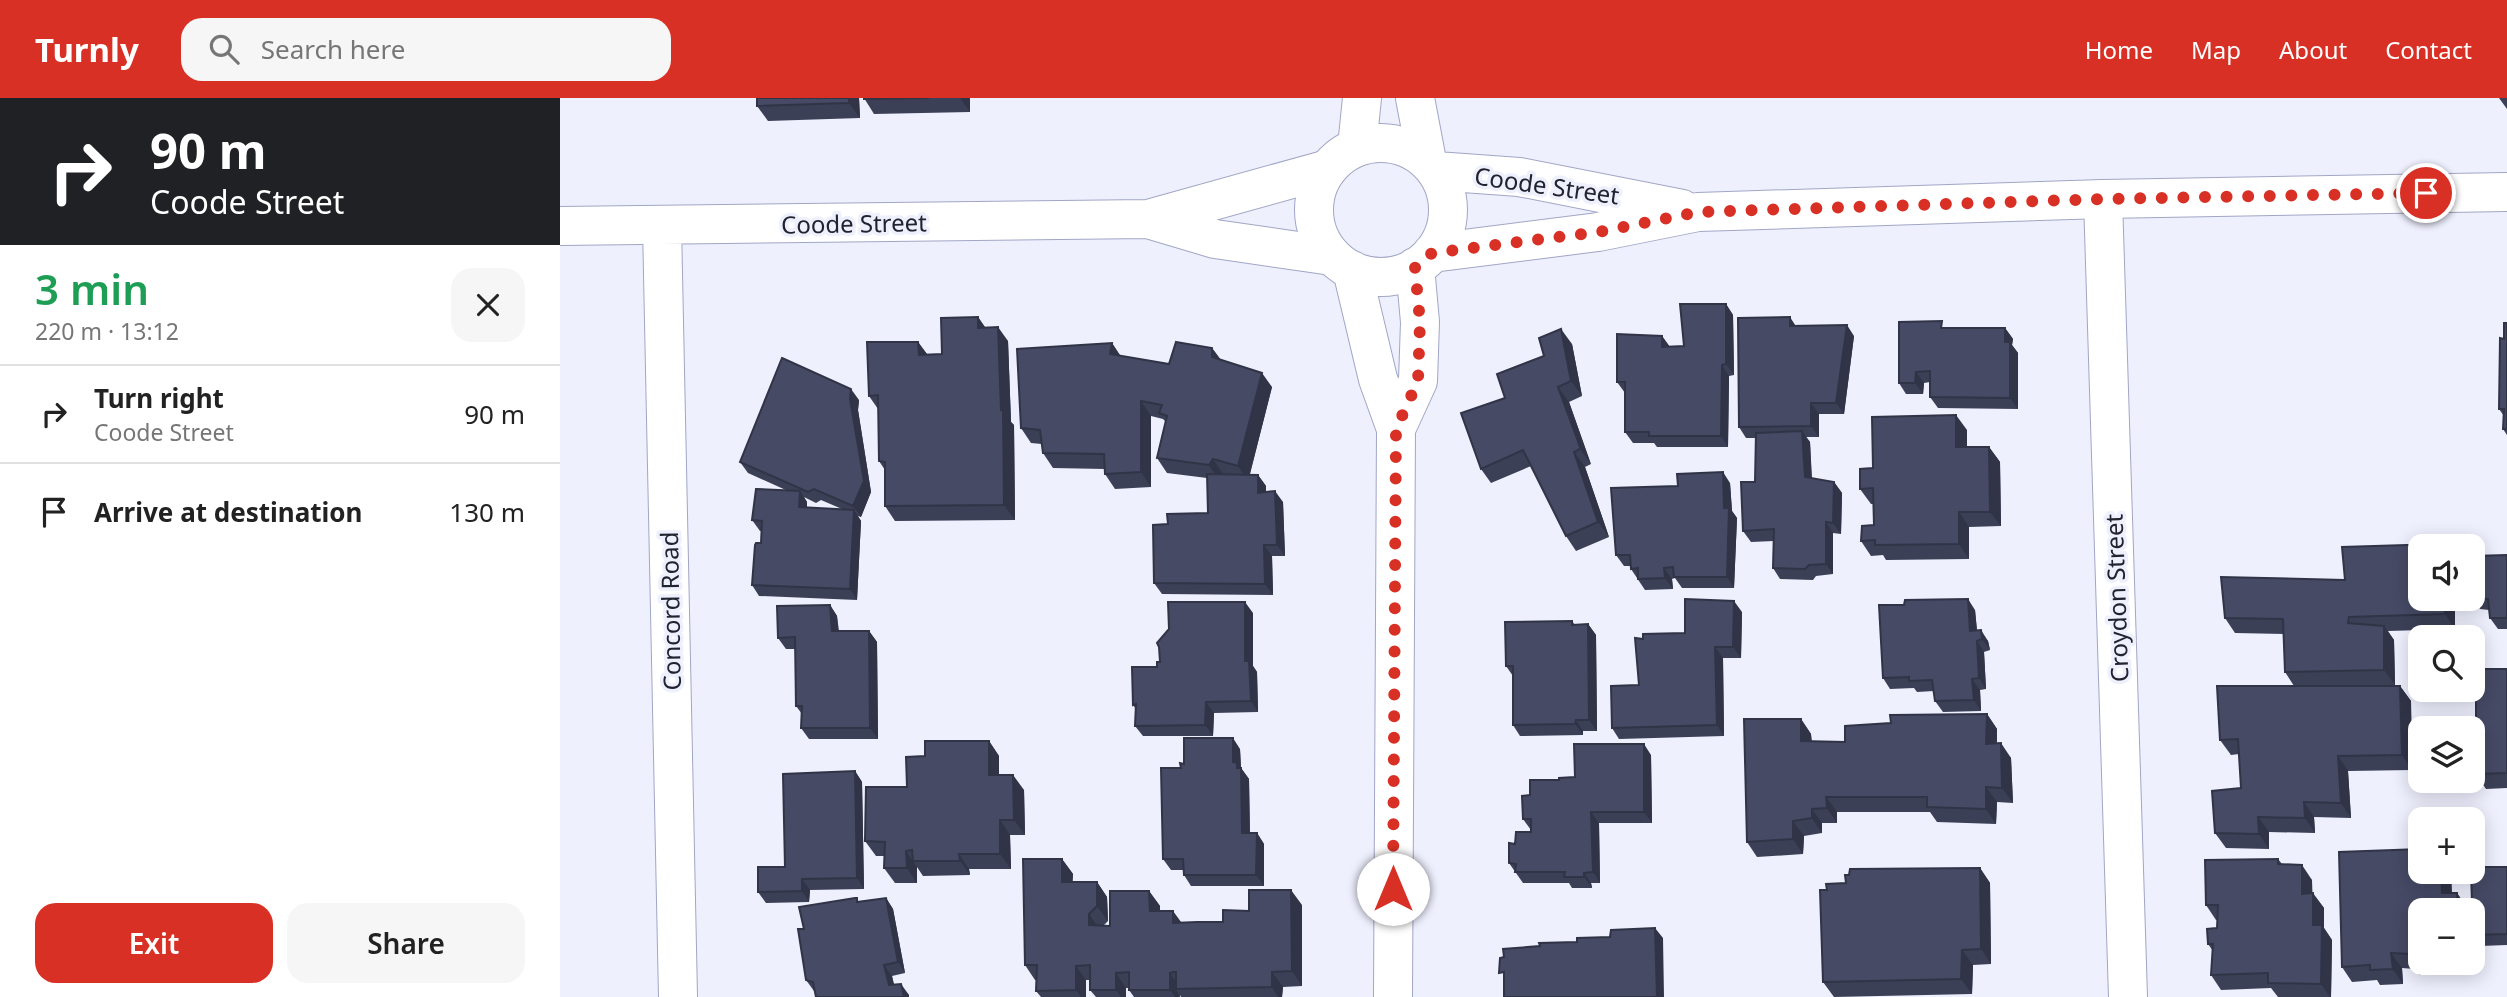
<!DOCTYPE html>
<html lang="en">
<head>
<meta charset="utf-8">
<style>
	:root { --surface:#fff; --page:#f6f6f6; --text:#222; --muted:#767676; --line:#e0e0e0; --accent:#d93025 }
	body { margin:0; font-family:"Noto Sans",sans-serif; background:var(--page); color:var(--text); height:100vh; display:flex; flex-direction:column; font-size:26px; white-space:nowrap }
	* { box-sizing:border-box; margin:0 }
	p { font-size:23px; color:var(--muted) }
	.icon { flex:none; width:38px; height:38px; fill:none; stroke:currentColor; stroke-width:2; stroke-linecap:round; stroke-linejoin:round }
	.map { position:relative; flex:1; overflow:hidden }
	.details { display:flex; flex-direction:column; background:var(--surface); width:560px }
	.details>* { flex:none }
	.banner { background:#202124; color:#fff; overflow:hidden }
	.tools { position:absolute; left:1848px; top:436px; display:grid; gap:14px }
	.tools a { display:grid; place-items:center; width:77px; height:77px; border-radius:14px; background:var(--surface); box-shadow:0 4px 18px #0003; font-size:35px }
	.pin { position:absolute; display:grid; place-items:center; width:60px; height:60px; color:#fff; margin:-30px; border:4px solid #fff; border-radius:50%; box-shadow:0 2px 7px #0007 }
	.me { position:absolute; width:77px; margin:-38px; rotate:0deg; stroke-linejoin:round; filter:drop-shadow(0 0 5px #0008) }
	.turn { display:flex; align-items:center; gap:24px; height:147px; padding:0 35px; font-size:32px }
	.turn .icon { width:91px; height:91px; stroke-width:2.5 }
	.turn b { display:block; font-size:49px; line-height:60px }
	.round { display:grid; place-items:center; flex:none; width:74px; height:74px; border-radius:21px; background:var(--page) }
	.head { display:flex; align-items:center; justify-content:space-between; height:119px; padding:0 35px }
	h1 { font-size:42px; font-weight:600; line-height:52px; color:#1e9e55 }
	.action { display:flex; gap:14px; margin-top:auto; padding:14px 35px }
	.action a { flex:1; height:80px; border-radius:21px; background:var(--accent); color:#fff; font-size:28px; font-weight:600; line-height:80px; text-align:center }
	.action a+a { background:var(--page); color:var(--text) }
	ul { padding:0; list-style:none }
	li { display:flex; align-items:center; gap:21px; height:98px; padding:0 35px; border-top:2px solid var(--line) }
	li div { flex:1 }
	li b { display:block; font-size:26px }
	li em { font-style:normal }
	header { display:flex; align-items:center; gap:42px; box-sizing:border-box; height:98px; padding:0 35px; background:var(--accent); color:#fff }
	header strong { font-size:33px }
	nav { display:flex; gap:38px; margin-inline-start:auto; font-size:24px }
	.search { width:490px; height:63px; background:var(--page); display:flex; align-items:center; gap:18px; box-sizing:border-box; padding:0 24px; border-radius:21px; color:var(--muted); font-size:26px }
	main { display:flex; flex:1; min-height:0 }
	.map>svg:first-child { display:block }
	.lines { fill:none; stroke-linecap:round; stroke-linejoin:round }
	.minor-casing { stroke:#a1a6c5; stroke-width:40 }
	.tertiary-casing { stroke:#a1a6c5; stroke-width:40 }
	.minor { stroke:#fff; stroke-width:38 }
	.tertiary { stroke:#fff; stroke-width:38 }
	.wall { fill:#3c4057; fill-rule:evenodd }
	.shaded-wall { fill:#313447 }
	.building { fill:#464a65; stroke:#313447; stroke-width:2 }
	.route { stroke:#d93025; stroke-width:12; stroke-dasharray:0 21.6 }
	.labels { text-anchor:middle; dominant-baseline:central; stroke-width:7; stroke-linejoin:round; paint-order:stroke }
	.street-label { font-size:24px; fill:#21232f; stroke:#eef0fe }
</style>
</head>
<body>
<header>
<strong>Turnly</strong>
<div class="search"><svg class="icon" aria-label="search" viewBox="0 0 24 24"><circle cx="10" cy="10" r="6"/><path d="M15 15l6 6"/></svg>Search here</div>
<nav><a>Home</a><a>Map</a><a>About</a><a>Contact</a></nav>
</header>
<main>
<section class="details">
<div class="banner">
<div class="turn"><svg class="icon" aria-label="right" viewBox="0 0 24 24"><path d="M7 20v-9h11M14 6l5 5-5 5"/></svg><div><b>90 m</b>Coode Street</div></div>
</div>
<div class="head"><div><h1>3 min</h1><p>220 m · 13:12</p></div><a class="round"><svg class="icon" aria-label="close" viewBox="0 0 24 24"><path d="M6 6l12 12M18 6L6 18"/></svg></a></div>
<ul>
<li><svg class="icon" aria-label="right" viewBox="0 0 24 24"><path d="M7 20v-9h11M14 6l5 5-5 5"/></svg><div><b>Turn right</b><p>Coode Street</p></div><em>90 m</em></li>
<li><svg class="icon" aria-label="arrive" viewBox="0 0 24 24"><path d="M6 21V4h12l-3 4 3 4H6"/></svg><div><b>Arrive at destination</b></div><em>130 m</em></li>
</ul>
<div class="action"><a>Exit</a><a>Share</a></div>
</section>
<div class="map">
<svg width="1947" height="899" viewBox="0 0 1947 899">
	<rect width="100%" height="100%" fill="#eef0fe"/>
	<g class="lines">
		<defs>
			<path id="minor" d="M1543 101 1568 899
				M588 121 655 141 772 158
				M102 127 118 899
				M0 128 588 121 768 71"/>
			<path id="tertiary" d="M855 0 867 63
				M754 112a67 67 0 1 1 134 0a67 67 0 1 1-134 0Z
				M797 49 802 0
				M876 73 959 79 1122 111
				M872 155 1038 134 1138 114 1543 101 1947 94
				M792 172 818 281 836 331 833 899
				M836 331 858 283 860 224 855 169"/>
		</defs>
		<!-- minor casing -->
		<use href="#minor" class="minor-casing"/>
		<!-- tertiary casing -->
		<use href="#tertiary" class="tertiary-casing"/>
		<!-- minor -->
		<use href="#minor" class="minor"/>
		<!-- tertiary -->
		<use href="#tertiary" class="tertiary"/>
	</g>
	<!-- wall -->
	<path class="wall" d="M197 0H299L300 20 208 23 197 8Z
		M304 0H410V14L314 16Z
		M1939 0H1947V11Z
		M1166 206 1173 217 1174 277 1169 278 1168 349H1097L1094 345H1073L1065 334V295L1057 284 1102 238 1109 248H1124Z
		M418 219 425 229 448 243 451 324 454 327 455 422 335 423 325 408V372L319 363 318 311 309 298 358 244 367 256H382Z
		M1947 225V337L1943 331 1944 318 1939 311 1944 241Z
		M1236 228 1294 238 1284 316H1259V339H1246L1250 344 1252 380 1274 384 1282 395 1281 436 1273 435V476L1256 478 1253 482 1220 481 1213 470 1214 443 1191 444 1183 433 1195 384 1196 340H1186L1179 329Z
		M1387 230H1445L1453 241 1452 247 1458 255V311L1378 310 1370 299V284L1364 285 1363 296H1346L1339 285Z
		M552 245 560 258 609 266 652 250 661 262 712 289 690 376 698 377 706 388V394L723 404 725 458H712L713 497 602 496 594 485 608 426 648 415 647 380 607 375 597 360 606 324 603 321 591 318V389L555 391 545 376V371L493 370 483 355 482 346 471 345 461 330Z
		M1012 246 1022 298 1009 304 1030 364 1031 366 1025 369 1049 439 1016 453 1006 438 971 368 931 385 921 371 945 300 984 258Z
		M299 302 298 312 311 394 301 419 298 418 301 423 297 502 199 498 192 487 201 445V433H200L192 422 228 393 188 375 180 364ZM244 399 256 405 261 402 282 411 247 410V404Z
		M1407 332V349H1429L1440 364 1441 428 1409 429V461L1326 462 1323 457 1311 458 1301 443 1314 427V406H1311L1300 391 1313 370Z
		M1170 385 1172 413 1177 420 1174 490H1122L1115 480 1112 481 1113 491 1085 492 1071 471V468H1064L1056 457Z
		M1947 457V531H1938L1930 520 1929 512 1920 511 1913 500V458Z
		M1895 500V531L1828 533 1834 542 1835 587 1769 588H1840L1851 603 1852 672 1788 673 1791 720 1754 719 1755 735 1709 734V751L1666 750 1655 735 1681 690 1679 656 1671 657 1660 642 1734 588 1725 574 1724 536 1675 535 1665 520Z
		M270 507 277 518 279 533H309L317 544 318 641H249L241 630 242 616 236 608 235 551H226L218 540Z
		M1415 512 1417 532 1428 543 1430 552 1424 554 1426 591 1420 592 1421 613 1383 614 1375 603 1374 593 1357 594 1354 590 1330 591 1323 580Z
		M1182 514 1181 560H1163L1164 638 1059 641 1052 630 1079 587 1083 541 1125 535Z
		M693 515V568L697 574 698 614 654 615 653 638H583L575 628 576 611 573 607 600 564Z
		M1012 523 1015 527 1028 526 1036 537 1037 633H1023V637L960 638 953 627V578L946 568Z
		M1947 571V690L1926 691 1916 676Z
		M1427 616 1437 631V645L1451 660 1453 705 1437 704 1436 726 1377 724 1370 714H1277V725H1262V735L1244 738 1243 756 1197 759 1187 744 1241 621 1251 636 1252 644H1285L1331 625Z
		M429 643 439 658V677L464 692 465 737H450L451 771H409L410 777 363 778 357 769V785H335L324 770 325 758H316L305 743 347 689Z
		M680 651 681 670 689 681 690 735H697L704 746V788H631L624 777 623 772H611L603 761 621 670 624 666Z
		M1091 657 1092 725H1039L1040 785H1031L1032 790H1012L1009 785H963L949 765 955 746 971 734V732L963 721 970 697 999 682 1015 679Z
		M295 673 302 684 304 791 250 792 249 804 206 805 198 794 225 769Z
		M502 761 513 776 512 784H537L547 799 548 823 543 828H550L589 793 600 808V813L621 825 663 824 689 813 742 807V888L723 889 722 899H621L620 897V899H574L569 892V890H566V899H536L530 892V882H526V899H481L476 893V882H475L465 867Z
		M1718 761 1722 766 1752 782V795L1764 810V830L1772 842 1771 899H1718L1711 890 1661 892 1651 877 1653 853 1648 846 1657 830 1658 822H1656L1646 807Z
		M1947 769V847L1920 848 1913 838V812Z
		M1420 770 1430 785 1431 866 1413 867 1412 896 1274 899 1263 884 1286 785Z
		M1860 774H1891L1892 795H1897L1907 810V812H1860V864H1908V876L1859 877 1855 871 1842 870 1843 886 1820 887 1817 882 1792 884 1782 869Z
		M326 800 333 811 345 875 332 878 334 886 349 897 254 893 246 882 244 831 299 804Z"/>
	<!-- shaded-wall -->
	<path class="shaded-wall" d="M289 0H299L300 20 289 5Z
		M400 0H410V14Z
		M1166 206 1173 217 1174 277 1166 266Z
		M418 219 428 234 418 230Z
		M1230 219 1237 230 1230 228Z
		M1287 227 1294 238 1284 316 1276 305Z
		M438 229 448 243 451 324 454 327 455 422 444 407Z
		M1445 230 1453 241 1452 247 1458 255V311L1450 300 1445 244Z
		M1001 231 1012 246 1022 298 1011 283Z
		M1102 238 1110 249H1102Z
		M358 244 369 259 359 257Z
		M552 245 562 260 550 256Z
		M652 250 663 265 652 259Z
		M1162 267 1169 278 1168 349 1161 338Z
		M1356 274 1364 285 1363 296 1355 285Z
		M702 275 712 289 688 383 678 368Z
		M998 289 1009 304 1031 366 1020 351Z
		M291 291 299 302 298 312 311 394 301 419 293 408 290 301Z
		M581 303 591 318V389L581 374Z
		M1251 305 1259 316V339L1251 328Z
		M1396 317 1407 332V364L1396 349Z
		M1242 333 1250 344 1252 390 1245 379Z
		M1429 349 1440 364 1441 428 1430 414Z
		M1014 354 1025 369 1049 439 1038 424Z
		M653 361 663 376 659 382 649 367Z
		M1163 374 1170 385 1172 413 1177 420 1174 490 1167 479Z
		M698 377 706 388V406L698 395Z
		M1274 384 1282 395 1281 436 1273 425Z
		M240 393 247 404V420L239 409Z
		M715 393 723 404 725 458 717 447Z
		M294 412 301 423 297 502 290 491Z
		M1399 414 1409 429V461L1399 446Z
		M1266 424 1273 435V476L1266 466Z
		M704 447 712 458 713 497 705 486Z
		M1104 470 1112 481 1113 491 1105 480Z
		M1885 500H1895V531L1885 516Z
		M1408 501 1415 512 1418 544 1410 533Z
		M1174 503 1182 514 1181 560 1173 549Z
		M685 504 693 515V568L697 574 698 614 691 603 685 563Z
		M270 507 277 518 279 544 272 533Z
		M1028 526 1036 537 1037 633 1029 622Z
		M1824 528 1834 542 1835 587 1824 572Z
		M1421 532 1428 543 1430 552 1422 541Z
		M309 533 317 544 318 641 310 630Z
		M1417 543 1424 554 1426 591 1419 580Z
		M1155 549 1163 560 1164 638 1157 627Z
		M1412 581 1420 592 1421 613 1414 602Z
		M1840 588 1851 603 1852 672 1842 657Z
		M646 604 654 615 653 638 645 627Z
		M1427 616 1437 631 1436 661 1426 646Z
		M1241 621 1251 636 1252 658 1241 643Z
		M1016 622 1023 633V637L1015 626Z
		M673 640 680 651 681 671V670L689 681 690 746 682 735 673 664Z
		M429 643 439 658V692L429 677Z
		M1441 645 1451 660 1453 705 1442 690Z
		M1084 646 1091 657 1092 725 1084 714Z
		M1778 658 1788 673 1791 720 1781 705Z
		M295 673 302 684 304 791 297 780Z
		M453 677 464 692 465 737 454 722Z
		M1426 689 1437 704 1436 726 1426 711Z
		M1266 699 1277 714V725L1267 710Z
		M1744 704 1754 719 1755 735 1745 720Z
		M1252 711 1262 725V735L1252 720Z
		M1031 714 1039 725 1040 785 1033 774Z
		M1698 719 1709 734V751L1699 736Z
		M440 722 450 737 451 771 440 756Z
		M1233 723 1244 738 1243 756 1233 741Z
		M697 735 704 746V788L696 777Z
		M346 753 357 769V785L347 770Z
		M399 756 409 771 410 777 400 763Z
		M502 761 513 776 512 799 502 784Z
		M1742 767 1752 782 1753 811 1742 796Z
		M1420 770 1430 785 1431 866 1421 851Z
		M1881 774H1891L1892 810 1882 795Z
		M1024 775 1031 785 1032 790 1024 779Z
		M242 781 250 792 249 804 242 793Z
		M537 784 547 799 548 823 537 808Z
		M731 792 742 807V888L732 873Z
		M589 793 600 808V828L590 813Z
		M1753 795 1764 810V830L1772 842 1771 899H1770L1761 886 1753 827Z
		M1897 795 1907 810V812H1897Z
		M326 800 333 811 345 875 338 864Z
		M613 813 624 828 613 825Z
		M529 816 539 831 529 827Z
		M1095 830 1103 840 1104 899H1097Z
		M1402 852 1413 867 1412 896 1401 881Z
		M1831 855 1842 870 1843 886 1833 871Z
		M1900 864H1908V876Z
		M324 867 332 878 336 898 329 887Z
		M516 868 526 882V899H521L516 892Z
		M712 874 723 889 722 899H718L712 889Z
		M556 875 566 890V899H561L556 892Z
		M610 875 620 890 616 891 620 899H615L610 892Z
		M341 886 349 897V899H344Z"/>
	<!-- building -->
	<path class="building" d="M197 0H289V5L197 8Z
		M304 0H369L304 1Z
		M1120 206H1166V266L1162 267 1161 338H1089V334H1065V284H1057V236L1102 238V249L1124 248Z
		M418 219V230L438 229 441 312H443L444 407 325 408V364L319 363 318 297 309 298 307 244H358L359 257 382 256 381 220Z
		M1230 219V228L1287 227 1276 305H1251V328L1179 329 1178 220Z
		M1382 223 1381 230H1445V244H1450V300L1370 299V273L1356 274 1355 285H1339V224Z
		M1944 225H1947V331H1943L1944 311H1939L1940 240 1944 241Z
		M1001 231 1011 283 998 289 1020 349V351L1014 354 1038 424 1006 438 963 352 921 371 901 315 945 300 937 276 984 258 979 240Z
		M616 244 652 250V259L702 275 678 368 653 361 649 367 597 360 607 318 599 315 602 307 581 303V374L545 376 544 356 483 355 480 332 461 330 457 251 552 245 550 256 609 266Z
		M222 260 291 291 290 301 304 383 293 408 254 391 248 394 180 364Z
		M1396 317V349H1429L1430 414H1399V446L1315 447V442L1301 443 1302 428 1314 427 1313 390 1300 391V371L1313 370 1312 319Z
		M1242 333 1245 379 1274 384 1273 425 1266 424V466L1249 467 1245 471 1213 470 1214 431 1183 433 1181 384H1195L1196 335Z
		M1163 374 1164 410H1169L1167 479H1114L1113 469 1104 470 1105 480 1078 481V470L1071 471 1070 457H1056L1051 390 1118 388 1117 376Z
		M647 376 698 377V395L715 393 717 447H704L705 486 594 485 593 427 608 426 607 416 648 415Z
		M196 391 240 393 239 409 294 412 290 491 192 487 195 447 196 445H201L202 423 192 422Z
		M1879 446V448H1860V500H1885V516L1789 519 1788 525 1824 528V572L1725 574 1723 521 1665 520 1661 479 1785 482 1782 449Z
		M1947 457V520H1930L1928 501 1913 500V458Z
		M1125 501 1174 503 1173 549H1155L1157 627 1052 630 1051 588 1079 587 1075 540 1083 541V536L1125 535Z
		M1408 501 1410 533 1421 532 1422 541 1417 543 1419 580 1412 581 1414 602 1375 603 1372 582 1349 583V579L1323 580 1319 507H1344L1345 502Z
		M608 504H685V563H689L691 603 646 604 645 627 575 628 576 606 573 607 572 569H597V564H600L599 549 597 545 609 531Z
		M270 507 272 533H309L310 630H241L242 608H236L235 539 218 540 217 508Z
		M1012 523V527L1028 526 1029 622H1016L1015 626 953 627V568H946L945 524Z
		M1916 571H1947V675L1916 676Z
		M1657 588H1840L1842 657 1778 658 1781 705 1744 704 1745 720 1698 719 1699 736 1655 735 1652 693 1681 690 1678 641 1660 642Z
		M1427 616 1426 646 1441 645 1442 690 1426 689V711L1367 709V699H1266L1267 710 1252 711V720L1233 723V741L1187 744 1184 621H1241V643L1285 644V628L1331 625 1330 617Z
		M624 640H673V664L677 665V670H681L682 735H697L696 777H624L623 761H603L601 670H621L620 665 624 666Z
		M365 643H429V677H453L454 722H440V756H399L400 763H353L352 752 346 753 347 770H324L325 744 305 743 306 689H347L346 659 365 658Z
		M1014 646H1084V714H1031L1033 774 1024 775V779H1004L1005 774H955L956 766 949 765V745L955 746 956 734H971V721H963L962 698 970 697V682H999V680L1015 679Z
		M295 673 297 780 242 781V793L198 794V769H225L223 676Z
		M1860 751V774H1881L1882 795H1897V812H1860V862H1849L1850 856 1831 855 1833 871 1810 872V867H1808L1782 869 1779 754Z
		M463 761H502V784H537V808L529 816V827L550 828V793H589L590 813H613V825L637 824H663V812L689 813V792H731L732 873 712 874V889L616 891V874H613L610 875V892H569V874L556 875V892H530V867L516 868V892L476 893 477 867H465Z
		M1718 761V766L1742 767V796L1753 795V827H1762L1761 886 1708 885V875L1651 877 1653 846H1648L1647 831 1657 830 1658 807H1646L1645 762Z
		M1913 769H1947V836L1913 837 1911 774H1913Z
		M1420 770 1421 851 1402 852 1401 881 1263 884 1260 792H1267L1266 786 1286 785 1285 777H1289L1290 771Z
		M295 800H297V804L326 800 338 864 324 867 329 887 341 886 344 899H256L253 884 246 882 238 831H244L239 809Z
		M1095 830 1097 899H944V874L939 875 940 860 944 859 943 851 980 848 979 845 1017 844V840L1050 839 1051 832Z"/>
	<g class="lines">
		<!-- route -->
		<path class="route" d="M833 791 836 331 858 283 860 224 855 169 872 155 1038 134 1138 114 1543 101 1866 95"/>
	</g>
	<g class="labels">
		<!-- street labels -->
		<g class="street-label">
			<text transform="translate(987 87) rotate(8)">Coode Street</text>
			<text transform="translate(294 125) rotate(-1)">Coode Street</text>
			<text transform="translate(1556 500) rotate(-92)">Croydon Street</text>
			<text transform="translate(110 513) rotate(-91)">Concord Road</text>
		</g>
	</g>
</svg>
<div class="tools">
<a><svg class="icon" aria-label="sound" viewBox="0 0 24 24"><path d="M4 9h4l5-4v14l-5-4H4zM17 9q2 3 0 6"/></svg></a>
<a><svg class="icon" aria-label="search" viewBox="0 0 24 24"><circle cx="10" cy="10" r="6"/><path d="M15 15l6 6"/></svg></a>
<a><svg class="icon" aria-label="layers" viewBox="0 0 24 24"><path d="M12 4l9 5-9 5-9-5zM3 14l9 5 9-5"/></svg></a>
<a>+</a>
<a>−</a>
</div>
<div class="pin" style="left:1866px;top:95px;background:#d93025"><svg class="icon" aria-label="arrive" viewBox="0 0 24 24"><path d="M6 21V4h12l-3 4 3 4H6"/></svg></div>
<svg class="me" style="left:833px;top:791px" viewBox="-20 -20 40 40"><circle r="19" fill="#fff"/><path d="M0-13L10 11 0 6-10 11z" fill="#d93025"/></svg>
</div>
</main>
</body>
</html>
